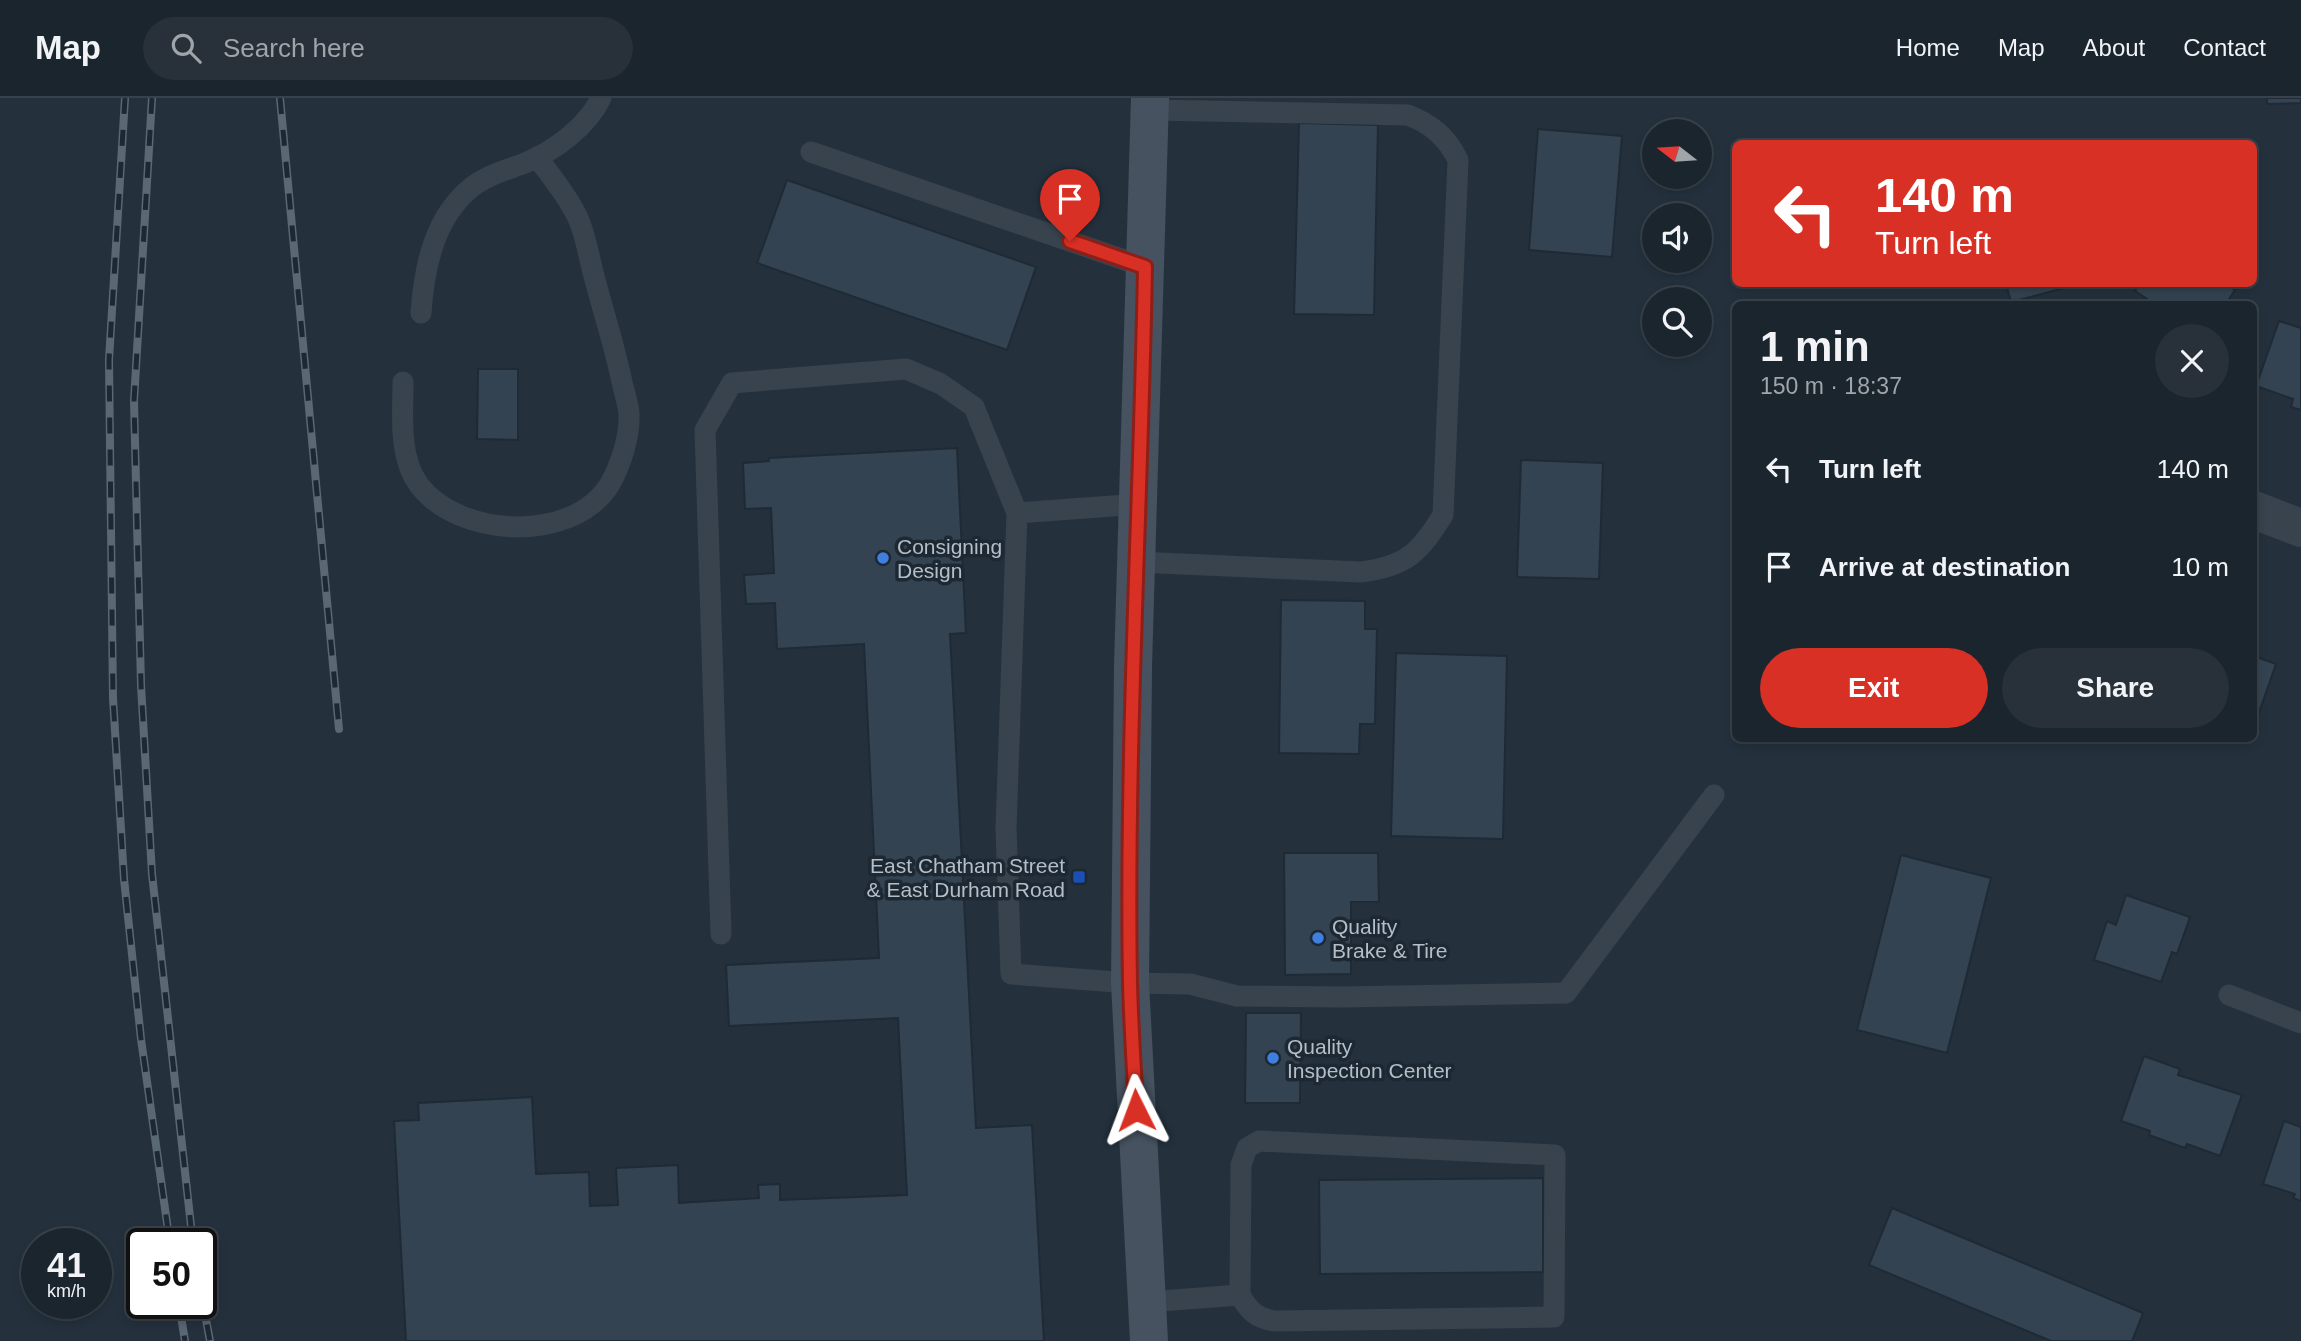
<!DOCTYPE html>
<html lang="en">
<head>
<meta charset="utf-8">
<style>
	:root { --surface:#1b252e; --page:#28313a; --text:#f1f3f6; --muted:#a0a5aa; --line:#39424a; --accent:#d93025 }
	body { margin:0; font-family:Helvetica,sans-serif; background:var(--page); color:var(--text); height:100vh; display:flex; flex-direction:column; font-size:26px; white-space:nowrap }
	* { box-sizing:border-box; margin:0 }
	p { font-size:23px; color:var(--muted) }
	.icon { flex:none; width:38px; height:38px; fill:none; stroke:currentColor; stroke-width:2; stroke-linecap:round; stroke-linejoin:round }
	.map { position:relative; flex:1; overflow:hidden }
	.drawer { position:absolute; left:1732px; top:203px; width:525px; height:441px; display:flex; flex-direction:column; background:var(--surface); border-radius:10px; box-shadow:0 4px 10px #0003,0 0 0 2px var(--line) }
	.drawer>* { flex:none }
	.banner { position:absolute; left:1732px; top:42px; width:525px; height:147px; border-radius:10px; box-shadow:0 4px 10px #0003,0 0 0 2px var(--line); background:#d93025; color:#fff; overflow:hidden }
	.needle { width:46px; rotate:287deg }
	.tools { position:absolute; left:1642px; top:21px; display:grid; gap:14px }
	.tools a { display:grid; place-items:center; width:70px; height:70px; border-radius:50%; background:var(--surface); box-shadow:0 4px 10px #0003,0 0 0 2px var(--line); font-size:35px }
	.speed { position:absolute; left:21px; top:1130px; display:flex; gap:14px; font-size:35px; font-weight:700; text-align:center }
	.speed>* { display:grid; place-content:center; width:91px; height:91px; border-radius:50%; background:var(--surface); box-shadow:0 4px 10px #0003,0 0 0 2px var(--line); line-height:1 }
	.speed small { font-size:18px; font-weight:400 }
	.speed .limit { border:4px solid #111; border-radius:10px; background:#fff; color:#111 }
	.pin { position:absolute; display:grid; place-items:center; width:60px; height:60px; color:#fff; margin:-72px -30px; border-radius:50% 50% 50% 0; rotate:-45deg; box-shadow:0 0 7px #0007 }
	.pin .icon { rotate:45deg }
	.me { position:absolute; width:77px; margin:-38px; rotate:357deg; stroke-linejoin:round; filter:drop-shadow(0 0 5px #0008) }
	.turn { display:flex; align-items:center; gap:24px; height:147px; padding:0 28px; font-size:32px }
	.turn .icon { width:91px; height:91px; stroke-width:2.5 }
	.turn b { display:block; font-size:49px; line-height:60px }
	.round { display:grid; place-items:center; flex:none; width:74px; height:74px; border-radius:37px; background:var(--page) }
	.summary { display:flex; align-items:center; justify-content:space-between; height:119px; padding:0 28px }
	h1 { font-size:42px; font-weight:700; line-height:52px }
	.cta { display:flex; gap:14px; margin-top:auto; padding:14px 28px }
	.cta a { flex:1; height:80px; border-radius:42px; background:var(--accent); color:#fff; font-size:28px; font-weight:700; line-height:80px; text-align:center }
	.cta a+a { background:var(--page); color:var(--text) }
	ul { padding:0; list-style:none }
	li { display:flex; align-items:center; gap:21px; height:98px; padding:0 28px }
	li div { flex:1 }
	li b { display:block; font-size:26px }
	li em { font-style:normal }
	header { display:flex; align-items:center; gap:42px; box-sizing:border-box; height:98px; padding:0 35px; background:var(--surface); border-bottom:2px solid var(--line) }
	header strong { font-size:33px }
	nav { display:flex; gap:38px; margin-inline-start:auto; font-size:24px }
	.search { width:490px; height:63px; background:var(--page); display:flex; align-items:center; gap:18px; box-sizing:border-box; padding:0 24px; border-radius:38px; color:var(--muted); font-size:26px }
	.map>svg:first-child { display:block }
	.building { fill:#334351; stroke:#1f2a34; stroke-width:2 }
	.lines { fill:none; stroke-linecap:round; stroke-linejoin:round }
	.service { stroke:#38434d; stroke-width:21 }
	.minor { stroke:#38434d; stroke-width:38 }
	.secondary { stroke:#465260; stroke-width:38 }
	.rail-casing { stroke:#5a6774; stroke-width:8 }
	.rail { stroke:#1d2832; stroke-width:5; stroke-dasharray:16; stroke-linecap:butt }
	.route-casing { stroke:#8d1f18; stroke-width:18 }
	.route { stroke:#d93025; stroke-width:12 }
	.shop-dot { fill:#3f7fe0; stroke:#1d2832; stroke-width:2.5 }
	.transit-dot { fill:#1a4fb4; stroke:#1d2832; stroke-width:2.5 }
	.labels { text-anchor:middle; dominant-baseline:central; stroke-width:7; stroke-linejoin:round; paint-order:stroke }
	.poi-label { font-size:21px; fill:#b4bec8; stroke:#1d2832; text-anchor:start }
</style>
</head>
<body>
<header>
<strong>Map</strong>
<div class="search"><svg class="icon" aria-label="search" viewBox="0 0 24 24"><circle cx="10" cy="10" r="6"/><path d="M15 15l6 6"/></svg>Search here</div>
<nav><a>Home</a><a>Map</a><a>About</a><a>Contact</a></nav>
</header>
<div class="map">
<svg width="2301" height="1243" viewBox="0 0 2301 1243">
	<rect width="100%" height="100%" fill="#24313d"/>
	<!-- building -->
	<path class="building" d="M2267 0H2301V5L2267 6Z
		M1299 25 1378 27 1374 217 1294 216Z
		M1538 31 1622 38 1612 159 1529 152Z
		M787 82 1036 169 1007 252 757 165Z
		M2006 186H2079L2011 204Z
		M2140 186H2226L2235 192 2226 206H2155L2135 193Z
		M2279 223 2301 230V312L2291 309 2293 301 2256 288Z
		M478 271H518V342L477 341Z
		M957 350 966 535 950 536 976 1030 1032 1027 1044 1243H406L394 1023 419 1022 418 1005 532 999 536 1076 589 1074 590 1108 618 1107 616 1070 678 1067 679 1105 759 1100 758 1087 780 1086V1102L907 1097 898 920 729 928 726 867 879 860 864 546 777 551 775 505 746 506 744 477 774 475 771 410 745 411 743 365 769 363V360Z
		M1521 362 1603 365 1599 481 1517 479Z
		M1281 502 1365 503V531H1377L1375 626H1360L1359 656 1279 655Z
		M1396 555 1507 558 1503 741 1391 738Z
		M2254 558 2276 566 2256 623H2254Z
		M1284 755H1378L1379 804H1351V876L1285 877Z
		M1901 757 1991 780 1947 955 1857 932Z
		M2126 797 2190 819 2177 856 2172 854 2161 884 2094 862 2107 823 2116 827Z
		M1246 915H1301L1300 1005H1245Z
		M2144 958 2180 971 2178 977 2242 997 2220 1058 2187 1046 2185 1050 2149 1037 2150 1033 2121 1023Z
		M2284 1023 2301 1029V1103L2293 1100 2295 1096 2263 1086Z
		M1543 1080V1174L1320 1176 1319 1082Z
		M1892 1110 2143 1215 2132 1243H2051L1869 1167Z"/>
	<g class="lines">
		<!-- service -->
		<path class="service" d="M811 54 1145 169
			M421 215C424 170 434 119 472 89 487 77 507 72 525 65 554 53 587 29 601 0
			M403 284C403 316 398 359 419 387 459 440 573 446 610 386 621 366 630 339 629 315 628 305 624 294 622 284 615 250 604 216 595 182 589 161 586 135 576 116 566 96 550 77 537 59
			M1017 415 1006 730 1011 876 1130 885 1190 886 1237 898 1341 899 1566 895 1714 697
			M1137 464 1361 474C1407 468 1419 455 1443 417L1458 62C1447 39 1431 26 1408 17L1150 12
			M721 836 705 332 732 285 906 271 941 286 974 309 1017 415 1140 406
			M2229 897 2301 925
			M1146 1204 1240 1197 1241 1067 1247 1050 1259 1043 1555 1057 1554 1219 1275 1223C1256 1220 1249 1213 1240 1197"/>
		<!-- minor -->
		<path class="minor" d="M2254 412 2301 430"/>
		<!-- secondary -->
		<path class="secondary" d="M1149 1243 1130 885 1133 568 1150 0"/>
		<defs>
			<path id="rail" d="M125 0 109 262 113 600 124 781 141 941 170 1146
				M152 0 134 303 141 587 152 776 193 1146
				M280 0 339 631
				M201 1195 210 1243
				M179 1206 185 1243"/>
		</defs>
		<!-- rail casing -->
		<use href="#rail" class="rail-casing"/>
		<!-- rail -->
		<use href="#rail" class="rail"/>
	</g>
	<g class="lines">
		<defs>
			<path id="route" d="M1070 143 1145 169C1141 407 1126 646 1130 885 1131 927 1134 969 1136 1012"/>
		</defs>
		<!-- route casing -->
		<use href="#route" class="route-casing"/>
		<!-- route -->
		<use href="#route" class="route"/>
	</g>
	<!-- markers -->
	<g class="shop-dot">
		<circle cx="883" cy="460" r="7"/>
		<circle cx="1318" cy="840" r="7"/>
		<circle cx="1273" cy="960" r="7"/>
	</g>
	<rect class="transit-dot" x="1072" y="772" width="14" height="14" rx="3.5"/>
	<g class="labels">
		<!-- poi labels -->
		<g class="poi-label">
			<text x="897" y="448">Consigning<tspan x="897" dy="24">Design</tspan></text>
			<text x="1065" y="767" text-anchor="end">East Chatham Street<tspan x="1065" dy="24">&amp; East Durham Road</tspan></text>
			<text x="1332" y="828">Quality<tspan x="1332" dy="24">Brake &amp; Tire</tspan></text>
			<text x="1287" y="948">Quality<tspan x="1287" dy="24">Inspection Center</tspan></text>
		</g>
	</g>
</svg>
<div class="tools">
<a><svg class="needle" viewBox="-14 -14 28 28"><path d="M0-13l5 13h-10z" fill="#e53935"/><path d="M0 13l5-13h-10z" fill="#a0a5aa"/></svg></a>
<a><svg class="icon" aria-label="sound" viewBox="0 0 24 24"><path d="M4 9h4l5-4v14l-5-4H4zM17 9q2 3 0 6"/></svg></a>
<a><svg class="icon" aria-label="search" viewBox="0 0 24 24"><circle cx="10" cy="10" r="6"/><path d="M15 15l6 6"/></svg></a>
</div>
<div class="speed"><div>41<small>km/h</small></div><div class="limit">50</div></div>
<div class="pin" style="left:1070px;top:143px;background:#d93025"><svg class="icon" aria-label="arrive" viewBox="0 0 24 24"><path d="M6 21V4h12l-3 4 3 4H6"/></svg></div>
<svg class="me" style="left:1136px;top:1012px" viewBox="-20 -20 40 40"><path d="M0-17L14 15 0 8-14 15z" fill="#d93025" stroke="#fff" stroke-width="4"/></svg>
<div class="banner">
<div class="turn"><svg class="icon" aria-label="left" viewBox="0 0 24 24"><path d="M17 20v-9H6M10 6l-5 5 5 5"/></svg><div><b>140 m</b>Turn left</div></div>
</div>
<section class="drawer">
<div class="summary"><div><h1>1 min</h1><p>150 m · 18:37</p></div><a class="round"><svg class="icon" aria-label="close" viewBox="0 0 24 24"><path d="M6 6l12 12M18 6L6 18"/></svg></a></div>
<ul>
<li><svg class="icon" aria-label="left" viewBox="0 0 24 24"><path d="M17 20v-9H6M10 6l-5 5 5 5"/></svg><div><b>Turn left</b></div><em>140 m</em></li>
<li><svg class="icon" aria-label="arrive" viewBox="0 0 24 24"><path d="M6 21V4h12l-3 4 3 4H6"/></svg><div><b>Arrive at destination</b></div><em>10 m</em></li>
</ul>
<div class="cta"><a>Exit</a><a>Share</a></div>
</section>
</div>
</body>
</html>
